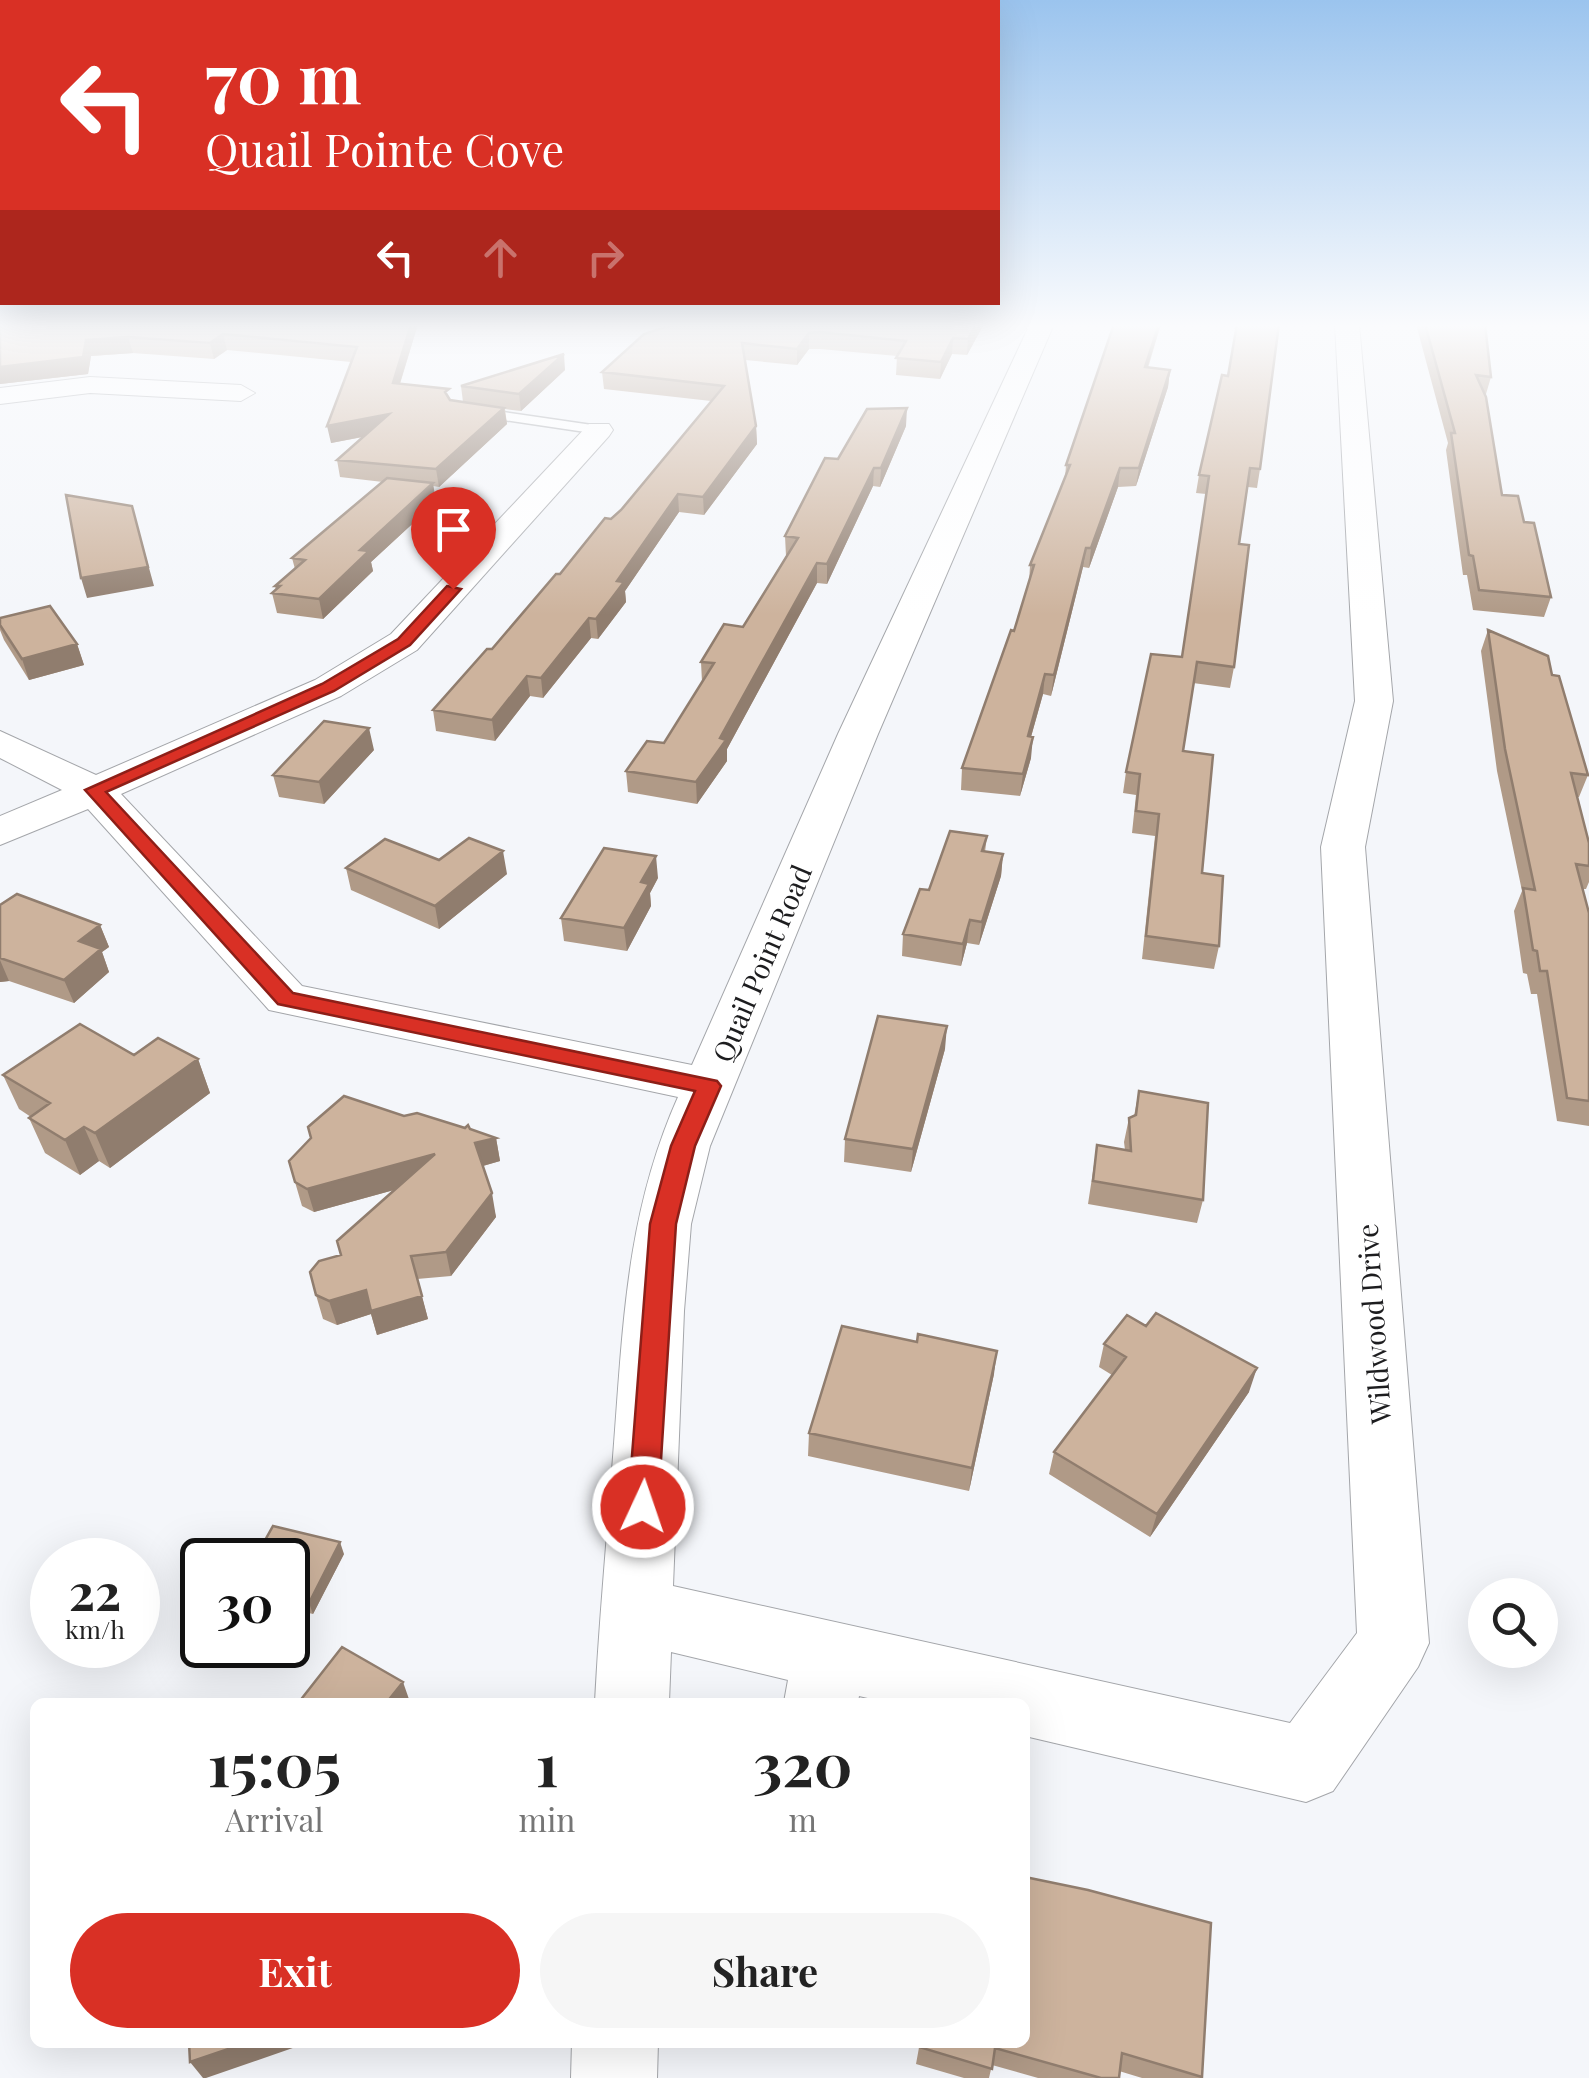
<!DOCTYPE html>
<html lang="en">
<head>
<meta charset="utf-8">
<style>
	:root { --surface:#fff; --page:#f6f6f6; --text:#222; --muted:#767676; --accent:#d93025 }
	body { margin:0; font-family:"Playfair Display",serif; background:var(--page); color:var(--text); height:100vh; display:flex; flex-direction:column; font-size:38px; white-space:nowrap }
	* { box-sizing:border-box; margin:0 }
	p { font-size:32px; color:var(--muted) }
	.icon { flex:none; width:55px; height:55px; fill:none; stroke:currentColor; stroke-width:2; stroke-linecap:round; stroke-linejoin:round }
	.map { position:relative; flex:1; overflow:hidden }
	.panel { position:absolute; left:30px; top:1698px; width:1000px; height:350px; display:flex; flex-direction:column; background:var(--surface); border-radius:15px; box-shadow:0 10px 40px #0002 }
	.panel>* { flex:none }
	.banner { position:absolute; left:0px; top:0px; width:1000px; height:305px; box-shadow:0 10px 40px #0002; background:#d93025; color:#fff; overflow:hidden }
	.controls { position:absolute; left:1468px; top:1578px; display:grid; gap:20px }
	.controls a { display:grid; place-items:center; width:90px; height:90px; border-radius:50%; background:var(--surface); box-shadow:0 10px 40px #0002; font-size:50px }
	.speed { position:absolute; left:30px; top:1538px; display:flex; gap:20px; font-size:50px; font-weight:700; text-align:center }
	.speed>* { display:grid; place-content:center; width:130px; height:130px; border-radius:50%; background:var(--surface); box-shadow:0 10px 40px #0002; line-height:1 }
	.speed small { font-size:25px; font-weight:400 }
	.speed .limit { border:5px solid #111; border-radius:15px; background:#fff; color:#111 }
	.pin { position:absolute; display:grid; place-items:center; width:85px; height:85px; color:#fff; margin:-102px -42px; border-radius:50% 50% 50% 0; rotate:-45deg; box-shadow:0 0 10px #0007 }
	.pin .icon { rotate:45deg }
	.me { position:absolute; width:110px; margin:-55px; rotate:3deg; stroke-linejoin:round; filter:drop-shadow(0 0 8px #0008) }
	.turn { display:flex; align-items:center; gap:35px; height:210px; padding:0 40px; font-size:45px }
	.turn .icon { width:130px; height:130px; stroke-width:2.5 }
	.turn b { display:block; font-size:70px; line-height:85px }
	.lanes { display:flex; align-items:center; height:95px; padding:0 40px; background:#0003; justify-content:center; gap:50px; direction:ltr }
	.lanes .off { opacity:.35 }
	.eta { display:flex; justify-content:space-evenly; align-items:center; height:170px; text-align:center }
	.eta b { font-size:60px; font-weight:700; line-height:70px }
	.action { display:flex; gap:20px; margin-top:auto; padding:20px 40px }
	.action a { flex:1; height:115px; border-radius:60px; background:var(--accent); color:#fff; font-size:40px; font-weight:700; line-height:115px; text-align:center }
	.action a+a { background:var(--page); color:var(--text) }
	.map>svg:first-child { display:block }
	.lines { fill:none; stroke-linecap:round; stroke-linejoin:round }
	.service-casing { stroke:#a4a6aa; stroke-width:3 }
	.minor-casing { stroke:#a4a6aa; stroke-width:2 }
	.service { fill:#fff; fill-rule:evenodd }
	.minor { fill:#fff; fill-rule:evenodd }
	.wall { fill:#b09a87 }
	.shaded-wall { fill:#907d6e }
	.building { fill:#cdb39d; stroke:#907d6e; stroke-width:2.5 }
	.route { fill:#d93025; stroke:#8d1f18; stroke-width:2.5 }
	.labels { text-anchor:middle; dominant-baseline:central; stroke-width:10; stroke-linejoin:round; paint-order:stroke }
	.street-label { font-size:28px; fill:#1d1d1f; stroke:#fff }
</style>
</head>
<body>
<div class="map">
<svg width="1589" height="2078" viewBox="0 0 1589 2078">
	<rect width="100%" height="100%" fill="#f4f6fa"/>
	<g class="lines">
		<defs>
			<path id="service" d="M475 408 599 426 606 430 599 434 470 415 468 412Z"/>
			<path id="minor" d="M1030 324H1054L878 734 710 1146 691 1224 684 1311 673 1586 1290 1723 1357 1633 1321 847 1355 701 1335 324H1359L1393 701 1365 847 1429 1643 1418 1667 1333 1791 1306 1802 1025 1736V1702H885L859 1696 858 1702H784L788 1680 671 1652 669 1702H595C599 1621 607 1539 613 1457 623 1330 625 1216 678 1097L269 1010 88 809 0 845V816L62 790 0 758V731L96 775 315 680 391 634 589 424H609L613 430 609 436 417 650 341 696 121 794 302 986 692 1065 838 734Z
				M90 377 241 385 255 393 241 401 90 393 0 404V388Z
				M572 2042H658L657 2078H571Z"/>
		</defs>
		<!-- service casing -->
		<use href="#service" class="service-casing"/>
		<!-- minor casing -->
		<use href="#minor" class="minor-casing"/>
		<!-- service -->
		<use href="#service" class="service"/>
		<!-- minor -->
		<use href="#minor" class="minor"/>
	</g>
	<!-- wall -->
	<path class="wall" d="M0 324H418L400 384 450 400 463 402 461 386 565 370 521 411 505 409 507 424 439 487 433 486 436 502 371 562 373 571 323 619 277 613 272 593 276 590 275 586 295 569 292 558 383 482 340 477 337 460 363 437 331 443 351 362 227 350 214 359 133 353 91 356 88 374 0 384Z
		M629 324H984L967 355 952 354 940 379 896 375 897 356 820 349H809L797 365 745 360 756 426 757 444 704 515 679 512 625 591 626 602 598 639 591 638 543 698 530 696 495 741 436 731 433 710 492 649 611 519 621 510 711 401 604 389 602 372 666 327Z
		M1114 324H1161L1148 368 1170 370 1168 387 1136 486 1118 487 1089 568 1083 567 1051 696 1043 694 1031 737V758L1020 796 961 790 962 768 1014 631 1029 584 1030 565 1065 478 1066 465Z
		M1416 324H1485L1491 377 1486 394H1484L1502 495 1524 522 1551 597 1544 617 1473 610 1467 575H1463L1446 450 1448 443Z
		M1228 376 1260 469 1257 488 1248 487 1239 544 1234 667 1230 688 1193 683 1183 751 1202 873 1219 946 1214 969 1142 959 1155 836 1132 833 1136 795 1123 793 1126 772 1182 657 1206 494 1196 493 1199 475Z
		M906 426 880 487 873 486 827 584 817 583 727 749V761L697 804 628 792 626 771 664 743 702 682 701 662 743 627 786 556 785 536 838 459Z
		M0 618 77 644 84 665 29 680 4 640 0 630Z
		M1488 630 1552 675 1588 775 1579 797H1577L1589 843V882L1586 889H1582L1589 913V1126L1557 1121 1537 994H1531L1527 974 1523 973 1514 911 1522 891 1497 771 1481 651Z
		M374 750 324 804 279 797 273 775Z
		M987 836 985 852 1003 854 1001 876 979 945 967 943 961 966 902 956 903 934 929 890Z
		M439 860 507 874 439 929 351 890 346 868Z
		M658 878 650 893 651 906 627 951 564 941 561 918Z
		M0 905 100 925 109 947 102 952 109 972 74 1003 9 981 0 982Z
		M945 1049 911 1172 844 1162 845 1139Z
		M134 1055 198 1059 210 1093 110 1168 99 1161 80 1175 45 1153 29 1118 31 1117 19 1109 3 1075Z
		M1139 1091 1203 1200 1197 1223 1088 1204 1097 1145 1125 1150 1124 1142 1129 1118 1134 1116Z
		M404 1116 470 1129 496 1138 500 1161 483 1166 496 1217 451 1276 417 1279 428 1319 377 1335 371 1314 337 1325 323 1319 316 1295 341 1255 394 1190 314 1212 302 1206 295 1182Z
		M1104 1344 1249 1392 1150 1537 1049 1474 1054 1452 1112 1375 1099 1367Z
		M994 1374 969 1491 808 1456 809 1433Z
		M344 1554 313 1614 288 1608V1560Z
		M1025 1877 1202 2077 1201 2078H1142L1119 2071V2078H1038L992 2065 989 2078H964L916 2064 920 2042Z"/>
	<!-- shaded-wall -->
	<path class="shaded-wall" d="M411 324H418L395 399 393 383Z
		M976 324H984L967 355 968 339Z
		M1159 324H1161L1142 384 1145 367Z
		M809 333V349L797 365V349Z
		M223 334 227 350 214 359 210 343Z
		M128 337 133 353 91 356 88 374 0 384V367L86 340Z
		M953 338 952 354 940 379 941 362Z
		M564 354 565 370 521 411 519 394Z
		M1170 370 1168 387 1136 486 1139 468Z
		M504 408 507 424 439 487 436 469Z
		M907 408 906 426 880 487 881 468Z
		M389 414 392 431 331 443 327 426Z
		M756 426 757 444 704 515 703 497Z
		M874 468 873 486 827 584V564Z
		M1120 468 1118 487 1089 568 1091 548Z
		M433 483 436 502 371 562 373 571 323 619 319 599 360 550Z
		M678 494 679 512 625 591 626 602 598 639 596 619 617 581Z
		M132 506 154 586 87 598 81 578Z
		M1086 548 1083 567 1051 696 1054 675Z
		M817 563V583L727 749V761L697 804 696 782Z
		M589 618 591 638 543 698 541 678Z
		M77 644 84 665 29 680 22 659Z
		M1045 674 1043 694 1025 758 1028 736Z
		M527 676 530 696 495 741 492 720Z
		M369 728 374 750 324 804 319 782Z
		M1033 737 1031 758 1020 796 1023 774Z
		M503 851 507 874 439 929 435 906Z
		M1003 854 1001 876 979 945 982 922Z
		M656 856 658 878 650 893 651 906 627 951 624 928 641 882Z
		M970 920 967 943 961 966 963 944Z
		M100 925 109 947 102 952 109 972 74 1003 64 980 79 941Z
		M0 960 9 981 0 982Z
		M947 1026 945 1049 911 1172 913 1149Z
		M198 1059 210 1093 110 1168 95 1133Z
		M84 1127 99 1161 80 1175 65 1140Z
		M496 1138 500 1161 479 1167 475 1143Z
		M435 1154 441 1177 314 1212 307 1189Z
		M492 1193 496 1217 451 1276 446 1252Z
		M366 1290 422 1296 428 1319 377 1335 371 1314 337 1325 329 1301Z
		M997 1351 994 1374 969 1491 972 1468Z
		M1257 1368 1249 1392 1150 1537 1157 1514Z
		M340 1542 344 1554 313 1614 309 1603Z
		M403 1682 410 1702H387Z
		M249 2042H310L206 2078H203L190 2062Z"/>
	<!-- building -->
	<path class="building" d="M0 324H411L393 383 449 389 445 392 450 400 504 408 436 469 337 460 389 414 327 426 357 347 223 334 210 343 128 337 86 340 83 357 0 367Z
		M675 324H976L968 339 953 338 941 362 896 358 906 341 820 332 809 333 797 349 742 343 756 426 703 497 678 494 617 581 624 582 596 619 589 618 541 678 527 676 492 720 433 710 487 649H492L556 574H560L605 518 611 519 621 510 724 386 602 372 644 334Z
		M1114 324H1159L1145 367 1170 370 1139 468H1120L1091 548H1086L1054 675 1045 674 1028 736 1033 737 1023 774 962 768 1011 630 1014 631 1034 565H1030L1070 465H1066Z
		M1237 324H1279L1260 469 1250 468 1239 544 1249 545 1234 667 1197 662 1183 751 1213 755 1202 873 1223 876 1219 946 1146 936 1159 814 1136 811 1140 774 1126 772 1151 654 1182 657 1209 476 1199 475 1222 375 1228 376Z
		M1425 324H1485L1491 377 1476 375 1486 397 1502 495 1518 496 1524 522 1534 523 1551 597 1479 590 1473 556 1469 555 1451 433H1455Z
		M564 354 519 394 461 386Z
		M907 408 881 468H874L827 564 817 563 720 738 726 740 696 782 626 771 647 741 664 743 714 663 701 662 724 624 743 627 798 538 785 536 825 458 838 459 867 409Z
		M387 478 433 483 360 550 369 551 319 599 272 593 280 586H275L305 560 292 558Z
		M66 495 132 506 148 567 81 578Z
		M50 606 77 644 22 659 0 625V618Z
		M1488 630 1548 656 1552 675 1559 676 1588 775 1571 773 1589 843V866L1576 864 1589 913V1101L1567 1098 1547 971H1540L1537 951 1533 950 1523 888 1535 890 1505 749Z
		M324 721 369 728 319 782 273 775Z
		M950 831 987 836 982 851 1003 854 982 922 970 920 963 944 903 934 920 889 929 890Z
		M469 838 503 851 435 906 346 868 385 839 439 860Z
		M604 848 656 856 641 882 649 884 624 928 561 918Z
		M17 894 100 925 79 941 101 949 64 980 0 958V905Z
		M878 1016 947 1026 913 1149 845 1139Z
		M80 1024 134 1055 158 1038 198 1059 95 1133 84 1127 65 1140 29 1118 50 1103 3 1075Z
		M1139 1091 1208 1103 1203 1200 1093 1181 1097 1145 1131 1151 1129 1118 1136 1115Z
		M344 1096 404 1116 417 1113 465 1128 468 1125 470 1129 496 1138 475 1143 492 1193 446 1252 411 1256 422 1296 371 1311 366 1290 329 1301 316 1295 310 1272 319 1261 341 1255 337 1241 435 1154 307 1189 295 1182 289 1161 311 1138 308 1127Z
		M1156 1313 1257 1368 1157 1514 1054 1452 1126 1357 1104 1344 1127 1315 1146 1326Z
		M842 1326 917 1342 918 1334 997 1351 972 1468 809 1433Z
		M273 1526 340 1542 309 1603 288 1598V1560H254Z
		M342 1647 403 1682 387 1702H299Z
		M1025 1877 1088 1890 1211 1923 1202 2077 1122 2053 1119 2078H1101L995 2048 992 2069 919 2047 920 2042H1025Z
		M189 2042H249L190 2062Z"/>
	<!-- sky -->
	<linearGradient id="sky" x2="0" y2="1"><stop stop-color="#9bc4ee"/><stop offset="0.53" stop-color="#fafbfd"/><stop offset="1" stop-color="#fafbfd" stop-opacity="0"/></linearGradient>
	<rect width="1589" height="615" fill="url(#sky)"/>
	<!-- route -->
	<path class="route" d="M447 586 461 589 410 645 334 691 106 792 293 993 717 1081 721 1086 695 1146 676 1224 658 1507 654 1517 643 1521 632 1517 628 1507 650 1224 671 1146 695 1091 278 1004 85 790 322 684 398 639Z"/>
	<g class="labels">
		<!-- street labels -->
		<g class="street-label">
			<text transform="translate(761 963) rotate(-67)">Quail Point Road</text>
			<text transform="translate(1373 1324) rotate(-94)">Wildwood Drive</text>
		</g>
	</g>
</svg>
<div class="controls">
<a><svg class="icon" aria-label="search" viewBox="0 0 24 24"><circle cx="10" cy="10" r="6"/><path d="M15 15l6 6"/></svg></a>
</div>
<div class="speed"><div>22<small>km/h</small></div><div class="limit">30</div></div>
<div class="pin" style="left:453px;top:589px;background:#d93025"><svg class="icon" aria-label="arrive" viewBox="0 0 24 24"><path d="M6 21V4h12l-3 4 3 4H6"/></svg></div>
<svg class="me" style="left:643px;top:1507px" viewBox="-20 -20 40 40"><circle r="17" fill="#d93025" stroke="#fff" stroke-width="3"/><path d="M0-11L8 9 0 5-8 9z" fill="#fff"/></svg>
<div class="banner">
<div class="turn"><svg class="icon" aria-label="left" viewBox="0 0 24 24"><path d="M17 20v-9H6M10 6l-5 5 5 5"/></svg><div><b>70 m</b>Quail Pointe Cove</div></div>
<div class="lanes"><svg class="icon" aria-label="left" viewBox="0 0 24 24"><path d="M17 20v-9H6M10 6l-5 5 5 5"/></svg><svg class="icon off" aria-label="ahead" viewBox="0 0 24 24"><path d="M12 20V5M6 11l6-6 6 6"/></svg><svg class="icon off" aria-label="right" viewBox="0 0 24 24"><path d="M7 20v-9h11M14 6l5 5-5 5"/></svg></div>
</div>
<section class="panel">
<div class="eta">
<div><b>15:05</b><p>Arrival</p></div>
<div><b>1</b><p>min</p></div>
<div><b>320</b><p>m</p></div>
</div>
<div class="action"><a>Exit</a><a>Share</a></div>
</section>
</div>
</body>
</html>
